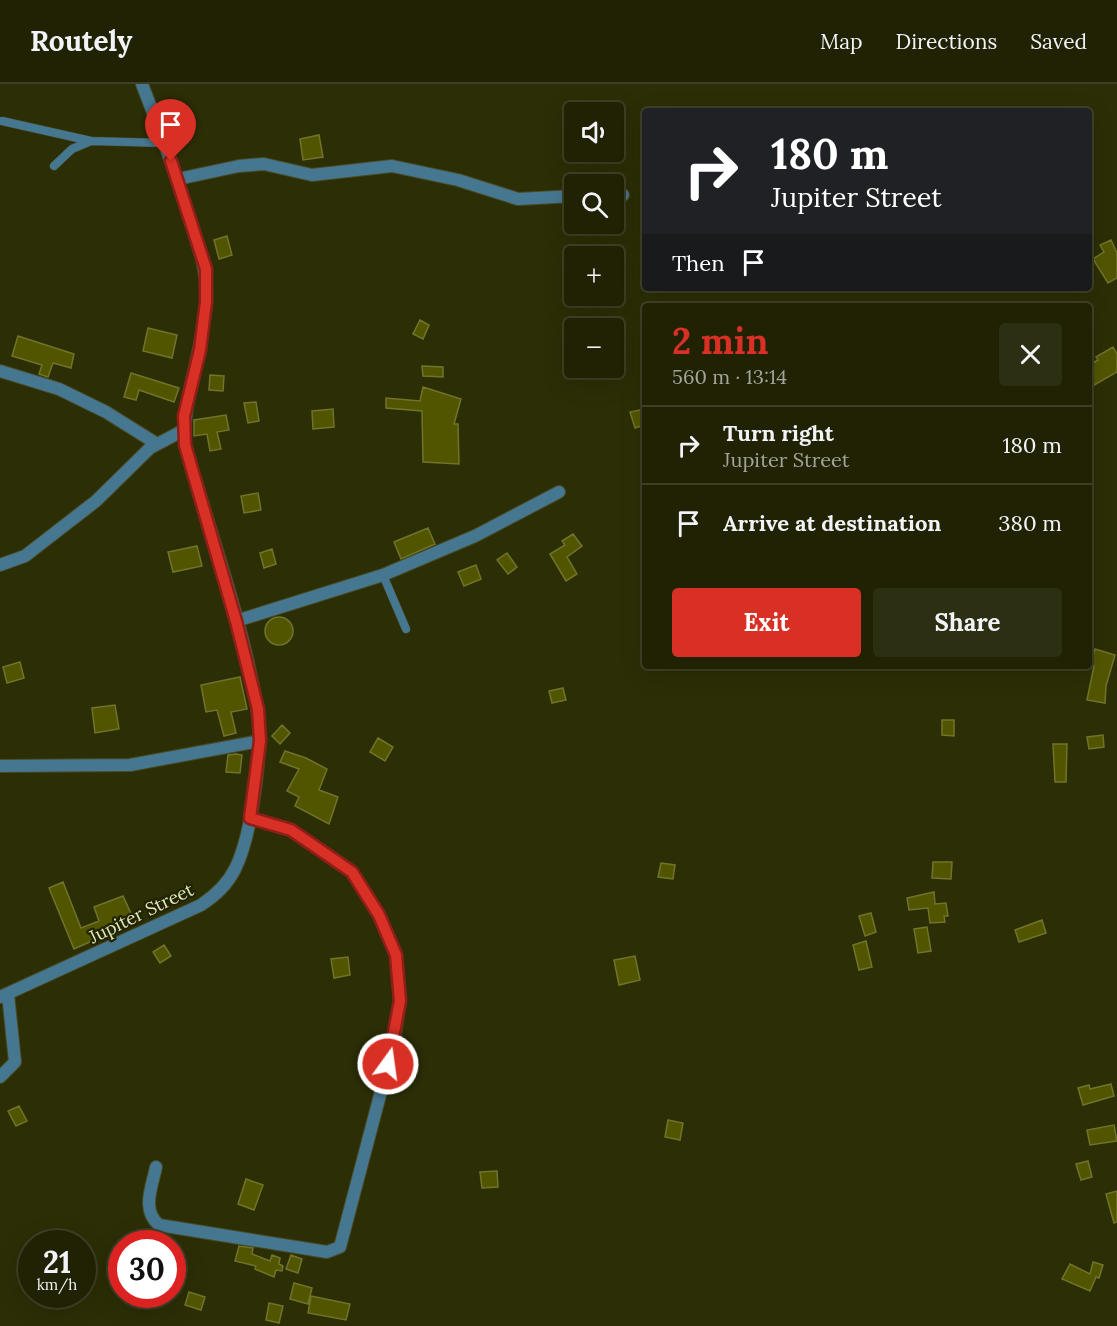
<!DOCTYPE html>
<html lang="en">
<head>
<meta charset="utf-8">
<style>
	:root { --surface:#212204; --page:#2d2f13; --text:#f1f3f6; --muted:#a2a49a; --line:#3e3f26; --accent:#d93025 }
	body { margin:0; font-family:Lora,serif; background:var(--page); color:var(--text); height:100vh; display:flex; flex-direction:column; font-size:22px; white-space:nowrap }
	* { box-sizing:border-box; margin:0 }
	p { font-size:20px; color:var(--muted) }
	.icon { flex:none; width:33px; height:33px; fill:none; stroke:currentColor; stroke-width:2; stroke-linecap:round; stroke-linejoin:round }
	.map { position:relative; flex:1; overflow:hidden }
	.details { position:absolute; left:642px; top:219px; width:450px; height:366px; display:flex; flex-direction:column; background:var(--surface); border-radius:6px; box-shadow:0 6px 24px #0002,0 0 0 2px var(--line) }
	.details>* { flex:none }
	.hud { position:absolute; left:642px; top:24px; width:450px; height:183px; border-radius:6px; box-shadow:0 6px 24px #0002,0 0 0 2px var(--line); background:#202124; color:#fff; overflow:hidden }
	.controls { position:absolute; left:564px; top:18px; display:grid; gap:12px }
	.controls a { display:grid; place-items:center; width:60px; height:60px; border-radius:6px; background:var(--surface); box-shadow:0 6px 24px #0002,0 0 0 2px var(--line); font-size:30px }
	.speed { position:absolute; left:18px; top:1146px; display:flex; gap:12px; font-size:30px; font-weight:700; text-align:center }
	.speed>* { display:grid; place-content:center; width:78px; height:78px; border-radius:50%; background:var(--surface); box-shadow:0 6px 24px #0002,0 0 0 2px var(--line); line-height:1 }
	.speed small { font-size:15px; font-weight:400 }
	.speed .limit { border:9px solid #d22; background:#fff; color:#111 }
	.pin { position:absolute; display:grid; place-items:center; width:51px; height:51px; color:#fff; margin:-62px -26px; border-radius:50% 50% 50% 0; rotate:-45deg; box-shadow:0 0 6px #0007 }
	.pin .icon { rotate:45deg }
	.me { position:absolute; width:66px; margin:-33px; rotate:14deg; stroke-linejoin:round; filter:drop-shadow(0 0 4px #0008) }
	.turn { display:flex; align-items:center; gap:21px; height:126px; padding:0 30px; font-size:27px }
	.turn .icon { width:78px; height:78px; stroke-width:2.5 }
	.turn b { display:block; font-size:42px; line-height:51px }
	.then { display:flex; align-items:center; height:57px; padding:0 30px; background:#0003; gap:12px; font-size:22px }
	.round { display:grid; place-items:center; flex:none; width:63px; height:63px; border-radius:6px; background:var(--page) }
	.overview { display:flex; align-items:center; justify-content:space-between; height:102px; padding:0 30px }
	h1 { font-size:36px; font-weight:700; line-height:45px; color:var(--accent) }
	.action { display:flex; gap:12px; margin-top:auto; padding:12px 30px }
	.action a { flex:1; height:69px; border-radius:6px; background:var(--accent); color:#fff; font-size:24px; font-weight:700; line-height:69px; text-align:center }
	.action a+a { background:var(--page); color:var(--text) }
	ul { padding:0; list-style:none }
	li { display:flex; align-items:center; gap:18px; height:78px; padding:0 30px; border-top:2px solid var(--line) }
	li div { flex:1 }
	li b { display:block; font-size:22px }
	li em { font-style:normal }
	header { display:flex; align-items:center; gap:36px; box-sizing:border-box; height:84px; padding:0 30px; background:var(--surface); border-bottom:2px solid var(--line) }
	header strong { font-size:28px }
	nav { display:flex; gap:33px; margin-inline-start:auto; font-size:21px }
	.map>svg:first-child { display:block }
	.building { fill:#525500; stroke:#70742a; stroke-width:1.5 }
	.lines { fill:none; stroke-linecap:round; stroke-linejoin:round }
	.lane-casing { stroke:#494b24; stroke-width:9 }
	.street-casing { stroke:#494b24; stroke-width:14 }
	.lane { stroke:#467791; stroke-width:8 }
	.street { stroke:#467791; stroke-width:12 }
	.route-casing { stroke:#8d1f18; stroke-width:15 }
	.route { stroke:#d93025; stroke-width:10 }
	.labels { text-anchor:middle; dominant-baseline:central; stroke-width:4.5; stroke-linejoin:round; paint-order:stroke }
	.street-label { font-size:18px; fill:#e1e5c1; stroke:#222400 }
</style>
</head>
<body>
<header>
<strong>Routely</strong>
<nav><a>Map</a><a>Directions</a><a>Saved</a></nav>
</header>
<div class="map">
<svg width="1117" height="1242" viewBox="0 0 1117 1242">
	<rect width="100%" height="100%" fill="#2c2e06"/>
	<!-- building -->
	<path class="building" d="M319 51 323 73 303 76 300 55Z
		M227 152 232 171 219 175 214 156Z
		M1111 156 1117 169V194L1108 199 1093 175 1104 168 1100 161Z
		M420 236 429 241 423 255 413 250Z
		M148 244 177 251 172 274 143 267Z
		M18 252 74 270 71 284 53 279 48 293 39 290 42 281 12 272Z
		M1113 263 1117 270V288L1089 304V281L1098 276 1096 273Z
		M422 282 443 283V293L423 292Z
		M131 289 179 304 174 318 139 306 136 316 124 313Z
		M210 291 224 292 223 307 209 306Z
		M423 303 461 315 454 340H458L459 380 423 378 422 327 386 324V314L420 317Z
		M256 318 259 337 248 339 244 319Z
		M333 325 334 343 313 345 312 327Z
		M645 325V341L635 344 630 328Z
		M226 331 229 346 217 348 221 365 210 367 207 350 194 352V336Z
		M258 409 261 426 244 429 241 412Z
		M428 444 435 460 401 475 394 458Z
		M573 450 582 462 567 473 577 490 566 497 550 470 565 461 562 457Z
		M197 462 202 482 173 488 168 468Z
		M272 465 276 480 264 484 260 469Z
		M507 469 517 483 508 490 497 476Z
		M476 481 481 495 464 502 458 488Z
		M265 547a14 14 0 1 1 28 0a14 14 0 1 1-28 0Z
		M1095 565 1115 571 1106 602 1105 619 1087 616 1094 582 1090 581Z
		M20 578 24 594 7 599 3 583Z
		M240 593 247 625 231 628 236 649 224 652 217 626 206 628 201 601Z
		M563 604 566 616 552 619 549 607Z
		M115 621 119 645 95 649 92 624Z
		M942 636H954V652L942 651Z
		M282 641 290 649 280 660 272 652Z
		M1103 651 1104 663 1089 665 1087 653Z
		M378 654 393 663 385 677 370 668Z
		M1053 660H1067L1066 698H1055Z
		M285 667 306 674 327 685 319 706 338 713 329 740 295 722 299 713 287 707 299 685 280 678Z
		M236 670 242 671 240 689 226 688 228 671Z
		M933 778H952L951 795 932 794Z
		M661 779 675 781 673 795 658 793Z
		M63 798 81 844 99 837 94 823 123 812 135 838 74 865 49 804Z
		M934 808 935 820 946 819 948 832H944L945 838 930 839 928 824 909 826 907 814Z
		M871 829 876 848 865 852 859 832Z
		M1042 836 1046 849 1019 858 1015 846Z
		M927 843 931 867 918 869 914 845Z
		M866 857 872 883 859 886 853 861Z
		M164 861 171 872 160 879 153 868Z
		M635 872 640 896 619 901 614 876Z
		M348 873 350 891 334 894 331 875Z
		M1111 1000 1114 1012 1083 1021 1078 1004 1089 1001 1090 1005Z
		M19 1022 27 1037 16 1042 8 1027Z
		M668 1036 683 1039 680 1056 665 1053Z
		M1114 1041 1117 1057 1090 1061 1087 1046Z
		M1088 1077 1092 1093 1081 1096 1076 1080Z
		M497 1087 498 1103 482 1104 480 1088Z
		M246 1095 263 1101 254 1126 238 1120Z
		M1117 1107V1138L1114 1139 1106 1110Z
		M239 1162 253 1164 252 1170 270 1177 272 1171 280 1174 279 1180 283 1182 282 1187 276 1186 274 1193 255 1185 256 1182 235 1177Z
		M291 1171 302 1175 298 1189 286 1185Z
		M1093 1178 1103 1181 1099 1194 1096 1193 1090 1207 1062 1195 1070 1180 1090 1190Z
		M294 1199 312 1204 308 1220 290 1215Z
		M189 1208 205 1213 201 1226 185 1221Z
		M311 1212 350 1220 346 1236 308 1229Z
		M269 1219 283 1222 279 1239 266 1236Z"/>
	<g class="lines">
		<defs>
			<path id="lane" d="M2 37 91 57 164 59
				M54 82 72 65 91 57
				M383 491 406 545"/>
			<path id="street" d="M178 95 239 82 264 80 312 91 392 82 458 96 518 115 574 112
				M614 111H623
				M0 287 59 305 106 328 157 360
				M0 481 25 472 96 417 150 364 184 346
				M236 537 383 491 475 452 559 408
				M0 682 130 681 260 657
				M0 913 201 821C216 811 227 801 235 785 252 751 264 662 257 624 243 539 209 445 185 361 182 312 204 266 206 217 208 187 198 161 189 133 176 88 159 44 142 0
				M0 993 15 978 8 910
				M156 1083C152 1103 141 1126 159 1141L327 1168 340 1163 394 958 400 917 396 871 379 831 352 788 291 746 250 734"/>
		</defs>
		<!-- lane casing -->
		<use href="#lane" class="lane-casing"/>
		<!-- street casing -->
		<use href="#street" class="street-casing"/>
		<!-- lane -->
		<use href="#lane" class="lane"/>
		<!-- street -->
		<use href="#street" class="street"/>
	</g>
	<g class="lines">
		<defs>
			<path id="route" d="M171 77 206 185V218L200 266 184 332 185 361 236 537 258 625 260 657 250 734 291 746 352 788 379 831 396 871 400 917 388 980"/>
		</defs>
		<!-- route casing -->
		<use href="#route" class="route-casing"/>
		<!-- route -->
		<use href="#route" class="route"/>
	</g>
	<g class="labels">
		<!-- street labels -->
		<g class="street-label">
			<text transform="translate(141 829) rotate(-26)">Jupiter Street</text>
		</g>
	</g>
</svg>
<div class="controls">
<a><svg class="icon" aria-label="sound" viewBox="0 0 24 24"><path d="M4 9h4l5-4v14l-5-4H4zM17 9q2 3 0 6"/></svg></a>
<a><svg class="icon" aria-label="search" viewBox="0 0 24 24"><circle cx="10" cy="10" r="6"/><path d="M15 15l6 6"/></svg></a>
<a>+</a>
<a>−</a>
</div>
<div class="speed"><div>21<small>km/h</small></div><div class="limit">30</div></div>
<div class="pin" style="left:171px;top:77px;background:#d93025"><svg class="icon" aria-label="arrive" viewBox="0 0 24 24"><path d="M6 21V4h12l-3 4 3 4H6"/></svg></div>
<svg class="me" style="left:388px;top:980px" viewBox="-20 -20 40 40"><circle r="17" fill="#d93025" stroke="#fff" stroke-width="3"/><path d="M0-11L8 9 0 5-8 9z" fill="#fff"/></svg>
<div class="hud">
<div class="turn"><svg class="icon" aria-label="right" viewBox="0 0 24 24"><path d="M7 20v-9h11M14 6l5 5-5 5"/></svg><div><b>180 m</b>Jupiter Street</div></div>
<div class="then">Then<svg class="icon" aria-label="arrive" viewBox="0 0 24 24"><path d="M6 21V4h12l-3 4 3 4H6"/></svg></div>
</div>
<section class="details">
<div class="overview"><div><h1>2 min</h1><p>560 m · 13:14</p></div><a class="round"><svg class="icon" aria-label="close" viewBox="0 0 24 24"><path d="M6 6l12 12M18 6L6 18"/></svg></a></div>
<ul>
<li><svg class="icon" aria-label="right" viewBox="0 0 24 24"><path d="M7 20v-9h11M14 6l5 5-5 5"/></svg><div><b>Turn right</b><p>Jupiter Street</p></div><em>180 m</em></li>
<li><svg class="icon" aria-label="arrive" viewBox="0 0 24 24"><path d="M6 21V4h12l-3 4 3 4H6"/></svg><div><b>Arrive at destination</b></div><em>380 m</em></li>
</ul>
<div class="action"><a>Exit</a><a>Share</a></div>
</section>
</div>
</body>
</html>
